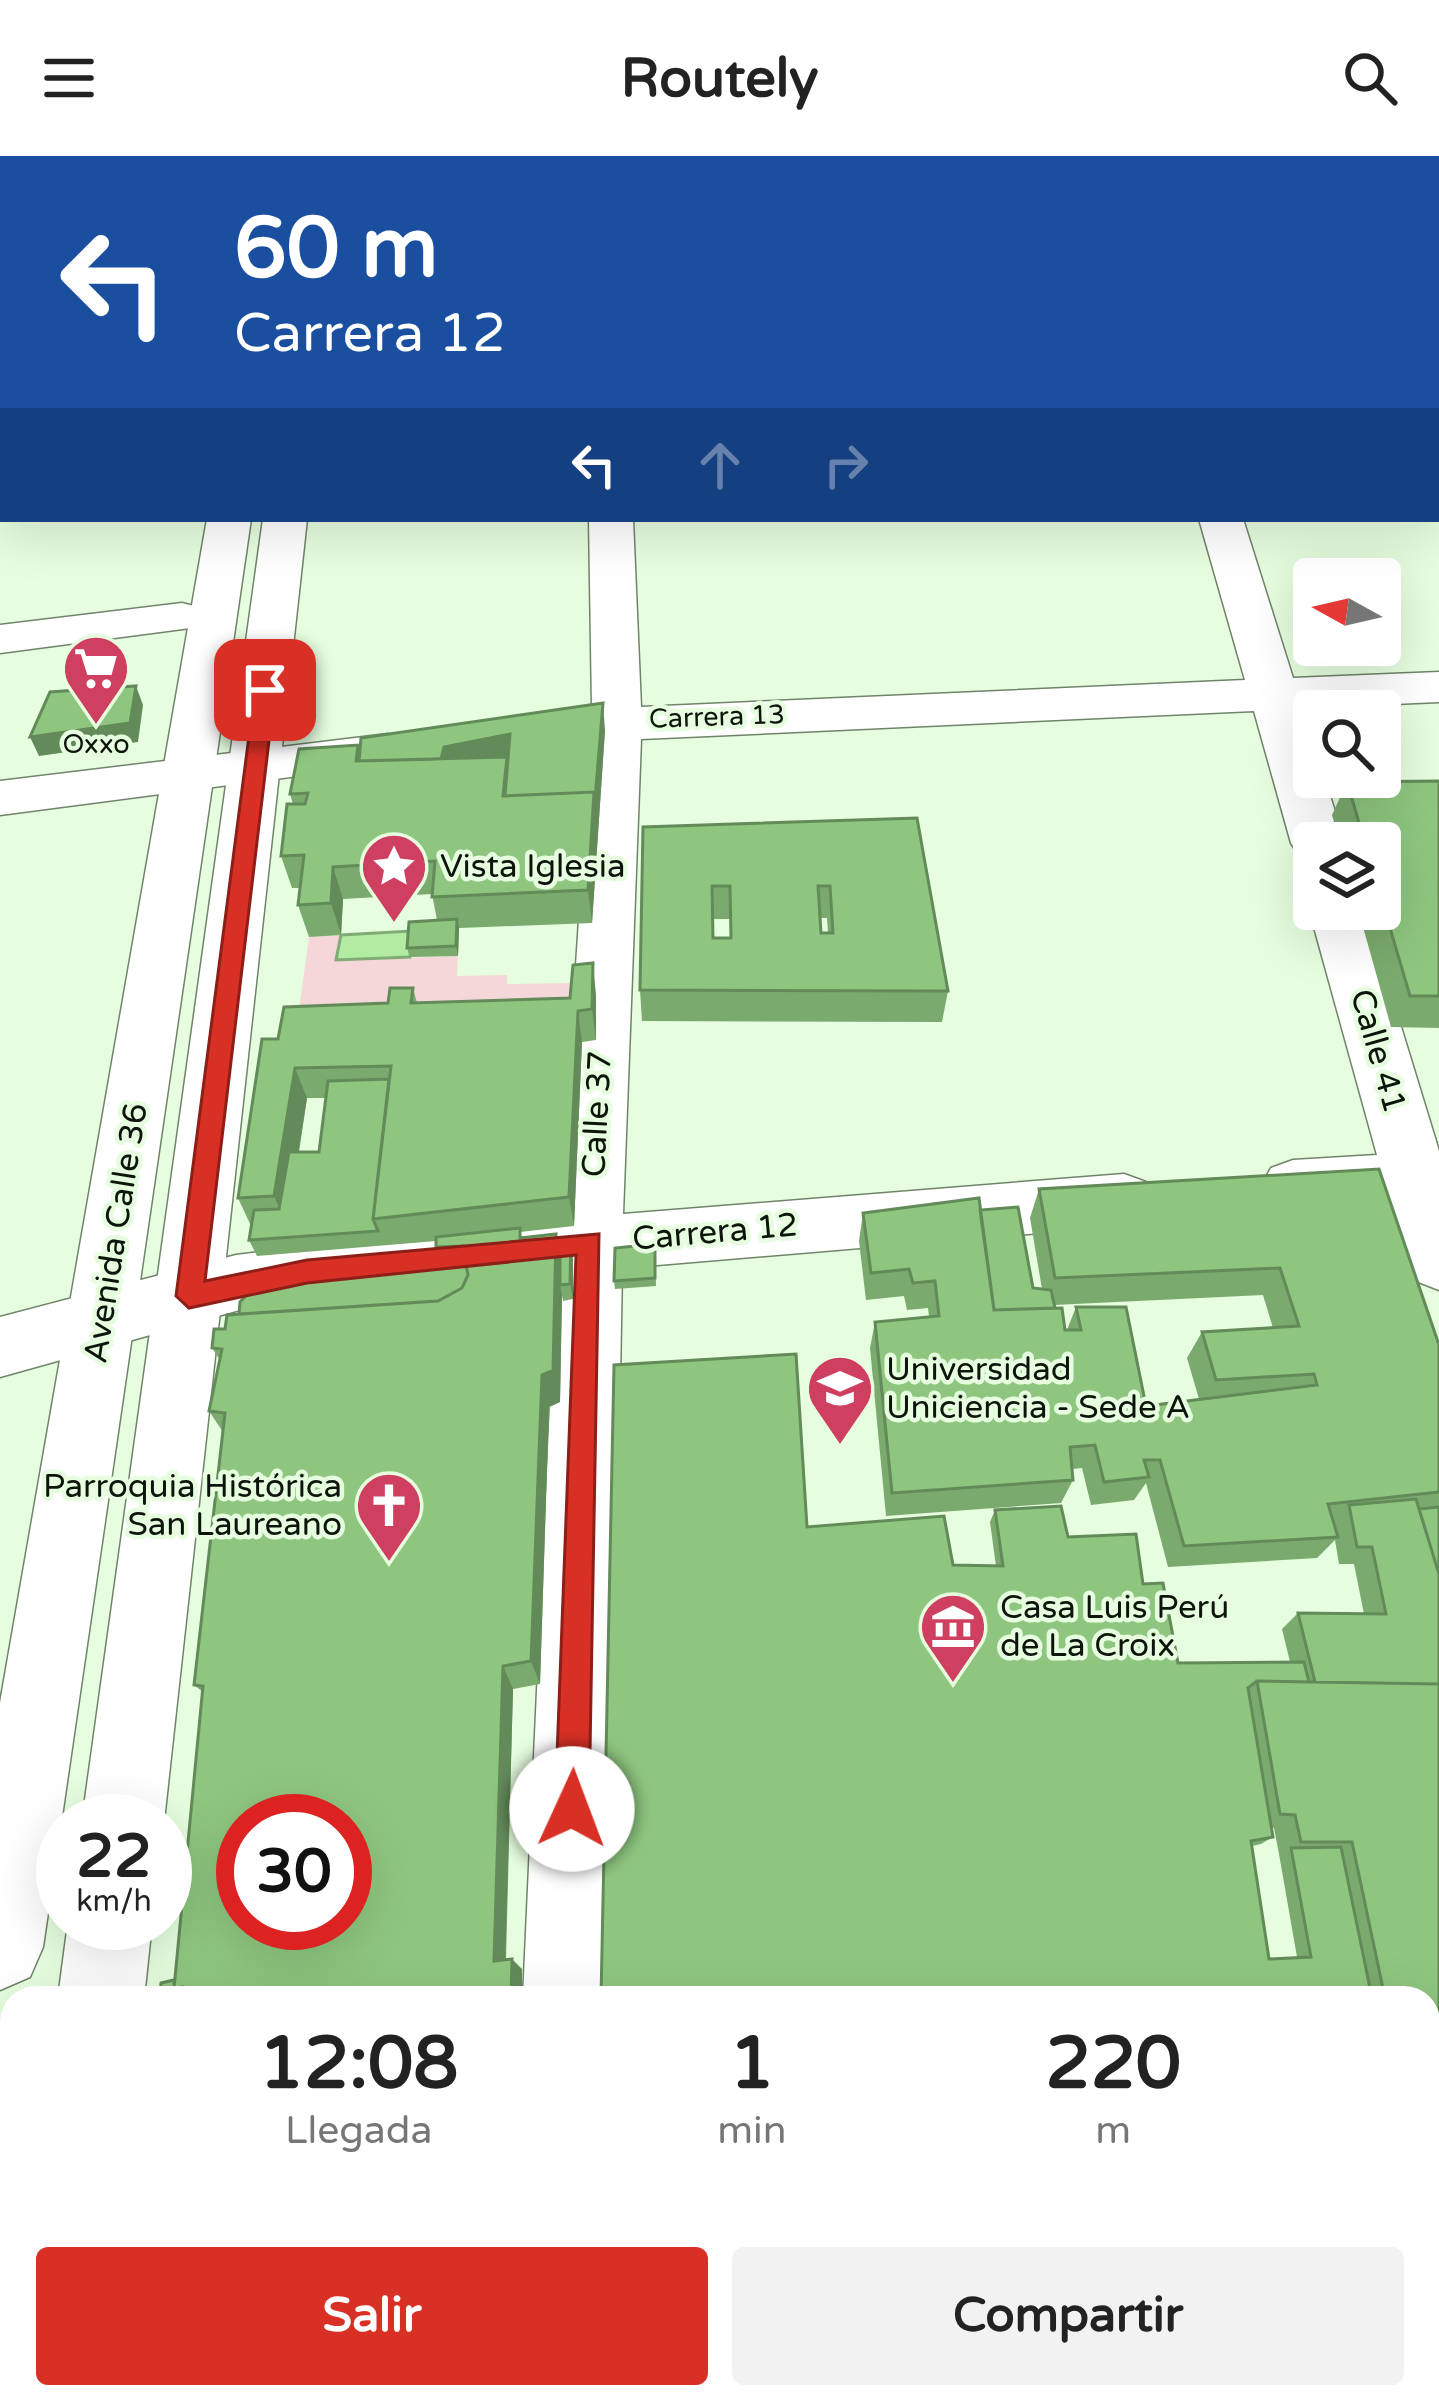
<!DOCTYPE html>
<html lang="es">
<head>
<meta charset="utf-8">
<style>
	:root { --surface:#fff; --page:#f2f2f2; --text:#222; --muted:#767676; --accent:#d93025 }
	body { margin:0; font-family:"Varela Round",sans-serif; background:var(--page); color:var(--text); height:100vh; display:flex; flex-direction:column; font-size:45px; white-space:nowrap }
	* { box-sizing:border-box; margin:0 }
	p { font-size:39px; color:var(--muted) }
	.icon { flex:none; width:66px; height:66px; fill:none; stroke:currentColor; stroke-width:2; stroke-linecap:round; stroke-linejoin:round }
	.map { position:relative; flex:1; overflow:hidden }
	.sheet { position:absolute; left:0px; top:1830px; width:1440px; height:423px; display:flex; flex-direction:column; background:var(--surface); border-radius:36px 36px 0 0; box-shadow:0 12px 48px #0002 }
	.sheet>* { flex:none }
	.guide { position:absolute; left:0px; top:0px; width:1440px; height:366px; box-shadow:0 12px 48px #0002; background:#1a4fa0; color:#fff; overflow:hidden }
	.needle { width:78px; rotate:278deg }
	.tools { position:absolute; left:1293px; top:402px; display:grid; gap:24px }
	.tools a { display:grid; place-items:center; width:108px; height:108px; border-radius:12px; background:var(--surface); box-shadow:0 12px 48px #0002; font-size:60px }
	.speed { position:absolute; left:36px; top:1638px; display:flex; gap:24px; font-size:60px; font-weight:700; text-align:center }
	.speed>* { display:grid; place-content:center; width:156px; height:156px; border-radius:50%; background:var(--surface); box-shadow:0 12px 48px #0002; line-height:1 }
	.speed small { font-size:30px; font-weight:400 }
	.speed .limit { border:18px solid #d22; background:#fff; color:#111 }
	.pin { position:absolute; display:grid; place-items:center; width:102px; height:102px; color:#fff; margin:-51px; border-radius:24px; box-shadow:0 6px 18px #0006 }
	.me { position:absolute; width:132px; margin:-66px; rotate:2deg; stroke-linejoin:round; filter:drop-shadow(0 0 9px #0008) }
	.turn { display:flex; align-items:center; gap:42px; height:252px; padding:0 36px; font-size:54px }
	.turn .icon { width:156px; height:156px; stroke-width:2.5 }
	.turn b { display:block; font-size:84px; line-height:102px }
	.lanes { display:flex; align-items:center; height:114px; padding:0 36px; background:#0003; justify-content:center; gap:60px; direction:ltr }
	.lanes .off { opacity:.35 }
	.eta { display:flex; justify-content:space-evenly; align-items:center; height:204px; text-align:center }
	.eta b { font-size:72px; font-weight:800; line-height:84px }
	.cta { display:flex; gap:24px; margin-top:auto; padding:24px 36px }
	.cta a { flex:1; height:138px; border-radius:12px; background:var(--accent); color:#fff; font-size:48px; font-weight:800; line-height:138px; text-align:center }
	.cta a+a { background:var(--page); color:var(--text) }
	header { display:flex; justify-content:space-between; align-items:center; height:156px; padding:0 36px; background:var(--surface); font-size:54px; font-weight:800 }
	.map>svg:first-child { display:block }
	.green { fill:#f6d7d9 }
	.water { fill:#b2eca3; stroke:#80ab75; stroke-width:3 }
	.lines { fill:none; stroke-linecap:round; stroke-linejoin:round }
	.minor-casing { stroke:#70846a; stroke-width:3 }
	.major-casing { stroke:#70846a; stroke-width:3 }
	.minor { fill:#fff; fill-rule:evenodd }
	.major { fill:#fff; fill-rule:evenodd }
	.wall { fill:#7aaa6d; fill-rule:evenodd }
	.shaded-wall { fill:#638b59 }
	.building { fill:#8ec67f; stroke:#638b59; stroke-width:3; fill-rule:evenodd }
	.route { fill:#d93025; stroke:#8d1f18; stroke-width:3 }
	.labels { text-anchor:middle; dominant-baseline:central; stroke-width:9; stroke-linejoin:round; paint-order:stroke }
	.far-street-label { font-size:27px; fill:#0d140b; stroke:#e6fddf }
	.far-poi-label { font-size:27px; fill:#0d140b; stroke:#e6fddf }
	.poi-label { font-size:33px; fill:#0d140b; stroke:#e6fddf; text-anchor:start }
	.street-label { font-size:33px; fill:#0d140b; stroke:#e6fddf }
</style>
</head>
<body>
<header><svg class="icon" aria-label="menu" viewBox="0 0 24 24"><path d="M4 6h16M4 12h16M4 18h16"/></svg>Routely<svg class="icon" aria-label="search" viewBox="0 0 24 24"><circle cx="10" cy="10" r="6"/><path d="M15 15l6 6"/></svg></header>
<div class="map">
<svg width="1439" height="2251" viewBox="0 0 1439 2251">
	<rect width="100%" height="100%" fill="#e6fddf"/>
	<!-- green -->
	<path class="green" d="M341 779 337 804 458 800 457 820 507 819V828L578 827 574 874 295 883 309 781Z"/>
	<!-- water -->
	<path class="water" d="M411 775 410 801 336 804 341 779Z"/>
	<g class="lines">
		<defs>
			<path id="minor" d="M577 0H611V3H577Z
				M677 0H738L674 3Z
				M1089 0H1123L1124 3H1090Z
				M1437 212H1439V236H1437Z
				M0 299H3V325H0Z
				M589 363H633L641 551 1245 524 1199 363H1243L1293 522 1439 516V546L1302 552 1314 590V621H1324L1345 687H1314V704L1299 700 1291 687 1254 555 641 583 623 1058 1124 1018 1146 1026 1156 1044 1146 1062 1124 1070 622 1112 609 1842H523L556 1117 522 1110 513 1091 522 1072 559 1063 591 585 556 581 549 570 556 559 592 553Z
				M182 447 198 451 205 461 198 471 0 497V469Z
				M388 578 406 582 413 594 406 606 0 659V625Z
				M1314 745V753H1365L1439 995V1134L1416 1125 1391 1049 1293 1056 1271 1048 1261 1030 1271 1012 1293 1004 1377 999 1309 753Z
				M425 1076 448 1084 458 1103 448 1122 425 1130 236 1155 0 1221V1161L236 1099Z
				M1439 1886V1976L1428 1978V1888Z
				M535 2241H633L634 2251H536Z"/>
			<path id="major" d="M296 0H330L331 3H297Z
				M607 0H669L604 3Z
				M0 88H3V110H0Z
				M207 363H251L43 1791 30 1821 0 1834V1547Z
				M263 363H307L164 1665H82Z
				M68 1767H152L144 1842H58Z
				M133 2241H272L268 2251H129Z
				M449 2241H558L562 2251H453Z"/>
		</defs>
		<!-- minor casing -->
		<use href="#minor" class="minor-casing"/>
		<!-- major casing -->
		<use href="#major" class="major-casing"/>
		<!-- minor -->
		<use href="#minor" class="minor"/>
		<!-- major -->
		<use href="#major" class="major"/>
	</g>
	<!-- wall -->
	<path class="wall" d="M605 574 592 767 459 772 458 800 410 801 407 792 437 764 432 738 343 743 341 779 309 781 298 749 300 732H292L281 700 293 648 290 638 360 595Z
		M1439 625V872L1391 871 1358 753H1380V687H1340L1332 659 1347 626Z
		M917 662 948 835 942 866 642 865 640 834 643 671ZM820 762H827L828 777H821ZM713 763H730L731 782H713Z
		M413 832 417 847 570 842 596 839V884L582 886 574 1070 520 1076 522 1082H557L573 1096V1143L563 1145 562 1139 560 1246 549 1251 540 1528 513 1533 506 1804 522 1813V1842H160L174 1824 203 1536 194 1529 223 1276 209 1255 220 1204 212 1192 225 1173 239 1158 334 1115 437 1094 436 1085 257 1100 249 1084 251 1070 238 1042 278 883 388 847ZM307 942H326L319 996H299Z
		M1379 1013 1439 1189V1885H1428V1842H601L807 1371 953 1409 996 1410 990 1366 995 1354 1068 1381 1143 1428 1178 1507 1290 1506 1282 1473 1298 1457 1364 1458 1354 1408H1339L1335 1384 1317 1402 1168 1411 1146 1327 1134 1344 1091 1349 1082 1312 1072 1313 1073 1324 1061 1347 886 1360 870 1192 875 1166 929 1161 928 1152 907 1154 904 1140 866 1144 859 1085 863 1057 980 1054 1033 1132 1042 1133 1030 1062 1039 1033ZM1263 1139 1273 1172 1202 1176 1187 1202 1199 1243 1146 1250 1076 1151 1067 1174H1065L1054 1149ZM1272 1671 1274 1672 1279 1698 1297 1801 1269 1803 1252 1690 1261 1688 1273 1681Z
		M655 1088 656 1130 615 1133 614 1125Z
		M1439 2003V2222L1428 2225V2006Z"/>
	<!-- shaded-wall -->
	<path class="shaded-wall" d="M396 0H552V3H397Z
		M0 73H3V91L0 92Z
		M136 530 143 549 138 586 39 600 30 581Z
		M603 547 605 574 592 767 588 734 594 636Z
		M510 578 514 605 439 609 444 591Z
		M333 711 343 743 341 779 331 747Z
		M457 763 459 772 458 800 456 790Z
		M593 807 596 839V884L592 853Z
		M578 855 582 886 574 1070 569 1041Z
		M295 912 307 942 287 1069 274 1040Z
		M556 1078 562 1114 560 1129 562 1139 560 1246 549 1251 540 1528 531 1505 542 1219Z
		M571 1081 573 1096V1143L570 1128Z
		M503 1510 513 1533 505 1815 494 1805Z
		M512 1803 522 1813V1842H511Z"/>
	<!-- building -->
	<path class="building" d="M735 0H896L898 3H710Z
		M136 530 130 567 30 581 50 536Z
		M603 547 595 643 594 636 505 640 510 578 444 591 441 603 359 605 361 582Z
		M358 589 356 605 507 601 503 640 594 636 588 734 432 741 435 705 333 711 331 747 298 749 304 699 281 700 287 648H305L308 637 290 638 299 593Z
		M1439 625V840H1410L1380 738V687H1365L1347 626Z
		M917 662 948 835 640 834 643 671ZM712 730H730L731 782H713ZM818 730H830L833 777H821Z
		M457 763 456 790 407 792 409 766Z
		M593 807 592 853 578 855 569 1041 373 1063 391 910 295 912 274 1040 238 1042 262 883H278L284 851 388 847 390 832H413L411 847 570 842 573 809Z
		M389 923 373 1063 378 1075 249 1084 254 1054 279 1053 289 996H319L328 925Z
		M1379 1013 1439 1189V1336L1328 1348 1338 1381 1184 1390 1160 1304H1144L1149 1321 1104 1326 1095 1289 1070 1291 1073 1324 892 1337 875 1166 939 1160 935 1125 913 1127 909 1113 871 1117 863 1057 979 1042 994 1154 1062 1152 1065 1174H1081L1076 1151H1126L1146 1250 1317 1229 1314 1218 1216 1224 1202 1176 1299 1170 1280 1112 1055 1122 1039 1033Z
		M1018 1051 1033 1132 1051 1134 1055 1152 994 1154 980 1054Z
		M520 1072V1082L556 1078 553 1214 542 1219 531 1505 503 1510 494 1805 512 1803 511 1842H183V1831L174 1832 203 1530 194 1529 225 1257 209 1255 222 1193 212 1192 214 1173H225L227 1159 438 1145 462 1132 468 1119 463 1090 436 1091V1081ZM243 1665H345V1767H243Z
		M571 1081 570 1128 560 1129V1098L557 1082Z
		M655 1088V1122L614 1125 615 1092Z
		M437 1094 442 1111 466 1110 468 1119 462 1132 438 1145 239 1158 240 1146 262 1123 334 1115V1104Z
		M796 1198 807 1371 944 1360 953 1409 1003 1410 995 1354 1061 1350 1068 1381 1136 1378 1143 1428 1163 1427 1178 1507 1304 1506 1309 1526 1257 1525 1248 1532 1273 1681 1251 1685 1269 1803 1311 1801 1291 1692 1341 1691 1372 1842H601L614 1209Z
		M1416 1343 1439 1418V1528L1315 1526 1298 1457 1386 1458 1372 1391H1357L1349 1349Z
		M1439 1351V1418L1419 1353Z
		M1257 1525 1439 1528V1880H1428V1842H1385L1352 1686H1301L1295 1659 1280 1658Z
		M174 1824V1832L183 1836V1842H160L161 1827Z
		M1439 2014V2222L1428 2224V2017Z
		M699 2241H1366L1346 2246 1347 2251H701Z"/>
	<!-- route -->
	<path class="route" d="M265 527 275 534 205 1125 307 1104 599 1078 589 1653 584 1665 572 1670 560 1665 555 1653 576 1099 307 1127 189 1152 176 1140 255 534Z"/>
	<!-- icons -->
	<defs>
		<symbol id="supermarket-pin" viewBox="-11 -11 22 30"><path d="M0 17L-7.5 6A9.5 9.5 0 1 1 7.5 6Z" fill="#cf3f5f" stroke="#e6fddf"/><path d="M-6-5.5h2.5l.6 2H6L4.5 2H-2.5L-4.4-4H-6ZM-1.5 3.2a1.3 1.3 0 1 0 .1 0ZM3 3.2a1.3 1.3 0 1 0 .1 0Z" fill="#fff"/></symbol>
		<symbol id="sight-pin" viewBox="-11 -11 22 30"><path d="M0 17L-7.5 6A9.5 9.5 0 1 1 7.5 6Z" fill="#cf3f5f" stroke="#e6fddf"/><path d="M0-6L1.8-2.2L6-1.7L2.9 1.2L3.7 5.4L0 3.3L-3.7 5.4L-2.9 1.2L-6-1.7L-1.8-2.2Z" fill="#fff"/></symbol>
		<symbol id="university-pin" viewBox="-11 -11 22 30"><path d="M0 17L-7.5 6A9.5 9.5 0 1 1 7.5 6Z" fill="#cf3f5f" stroke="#e6fddf"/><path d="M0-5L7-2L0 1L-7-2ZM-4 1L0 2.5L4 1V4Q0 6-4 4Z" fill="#fff"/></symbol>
		<symbol id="church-pin" viewBox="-11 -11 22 30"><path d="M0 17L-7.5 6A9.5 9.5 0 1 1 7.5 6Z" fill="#cf3f5f" stroke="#e6fddf"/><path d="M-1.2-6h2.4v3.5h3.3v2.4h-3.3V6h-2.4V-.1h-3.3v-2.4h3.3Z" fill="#fff"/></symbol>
		<symbol id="museum-pin" viewBox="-11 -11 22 30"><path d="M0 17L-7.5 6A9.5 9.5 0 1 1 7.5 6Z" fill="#cf3f5f" stroke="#e6fddf"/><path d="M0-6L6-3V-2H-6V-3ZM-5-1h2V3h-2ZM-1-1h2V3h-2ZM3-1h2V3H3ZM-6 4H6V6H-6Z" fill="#fff"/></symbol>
	</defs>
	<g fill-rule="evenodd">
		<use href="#supermarket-pin" x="58" y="474" width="76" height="104"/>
		<use href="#sight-pin" x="356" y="672" width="76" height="104"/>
		<use href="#university-pin" x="802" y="1194" width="76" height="104"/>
		<use href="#church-pin" x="351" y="1311" width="76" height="104"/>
		<use href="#museum-pin" x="915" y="1432" width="76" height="104"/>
	</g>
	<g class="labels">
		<!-- far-street labels -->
		<g class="far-street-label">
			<text transform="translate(717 561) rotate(-2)">Carrera 13</text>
		</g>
		<!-- far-poi labels -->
		<g class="far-poi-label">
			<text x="96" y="588">Oxxo</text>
		</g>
		<!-- poi labels -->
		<g class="poi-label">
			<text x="440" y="710">Vista Iglesia</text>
			<text x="886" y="1213">Universidad<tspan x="886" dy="38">Uniciencia - Sede A</tspan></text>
			<text x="342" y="1330" text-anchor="end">Parroquia Histórica<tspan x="342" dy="38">San Laureano</tspan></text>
			<text x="1000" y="1451">Casa Luis Perú<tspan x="1000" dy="38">de La Croix</tspan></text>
		</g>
		<!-- street labels -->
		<g class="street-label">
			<text transform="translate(1378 895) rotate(74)">Calle 41</text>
			<text transform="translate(597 958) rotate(-87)">Calle 37</text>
			<text transform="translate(715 1076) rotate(-5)">Carrera 12</text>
			<text transform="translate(116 1077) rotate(-81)">Avenida Calle 36</text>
		</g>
	</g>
</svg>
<div class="tools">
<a><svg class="needle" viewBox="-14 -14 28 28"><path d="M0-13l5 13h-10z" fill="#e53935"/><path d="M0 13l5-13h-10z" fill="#767676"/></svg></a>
<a><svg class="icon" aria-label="search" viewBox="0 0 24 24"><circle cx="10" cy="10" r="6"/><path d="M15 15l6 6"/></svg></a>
<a><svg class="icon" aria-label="layers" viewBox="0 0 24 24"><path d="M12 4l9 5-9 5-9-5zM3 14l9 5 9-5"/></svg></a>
</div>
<div class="speed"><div>22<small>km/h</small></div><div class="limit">30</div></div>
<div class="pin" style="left:265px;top:534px;background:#d93025"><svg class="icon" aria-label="arrive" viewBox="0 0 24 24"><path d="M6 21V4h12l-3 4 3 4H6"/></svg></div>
<svg class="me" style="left:572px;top:1653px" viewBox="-20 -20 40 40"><circle r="19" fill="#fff"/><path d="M0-13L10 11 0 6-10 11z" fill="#d93025"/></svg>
<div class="guide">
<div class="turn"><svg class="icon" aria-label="left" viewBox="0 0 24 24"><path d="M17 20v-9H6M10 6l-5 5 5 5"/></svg><div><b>60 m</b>Carrera 12</div></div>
<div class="lanes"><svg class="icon" aria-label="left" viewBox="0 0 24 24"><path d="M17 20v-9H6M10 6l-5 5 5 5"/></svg><svg class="icon off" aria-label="ahead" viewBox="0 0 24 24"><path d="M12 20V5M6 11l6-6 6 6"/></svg><svg class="icon off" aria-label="right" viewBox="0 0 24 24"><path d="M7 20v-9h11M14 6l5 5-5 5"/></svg></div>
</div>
<section class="sheet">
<div class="eta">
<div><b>12:08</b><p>Llegada</p></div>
<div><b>1</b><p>min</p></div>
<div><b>220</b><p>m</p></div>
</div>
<div class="cta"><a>Salir</a><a>Compartir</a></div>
</section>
</div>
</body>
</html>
